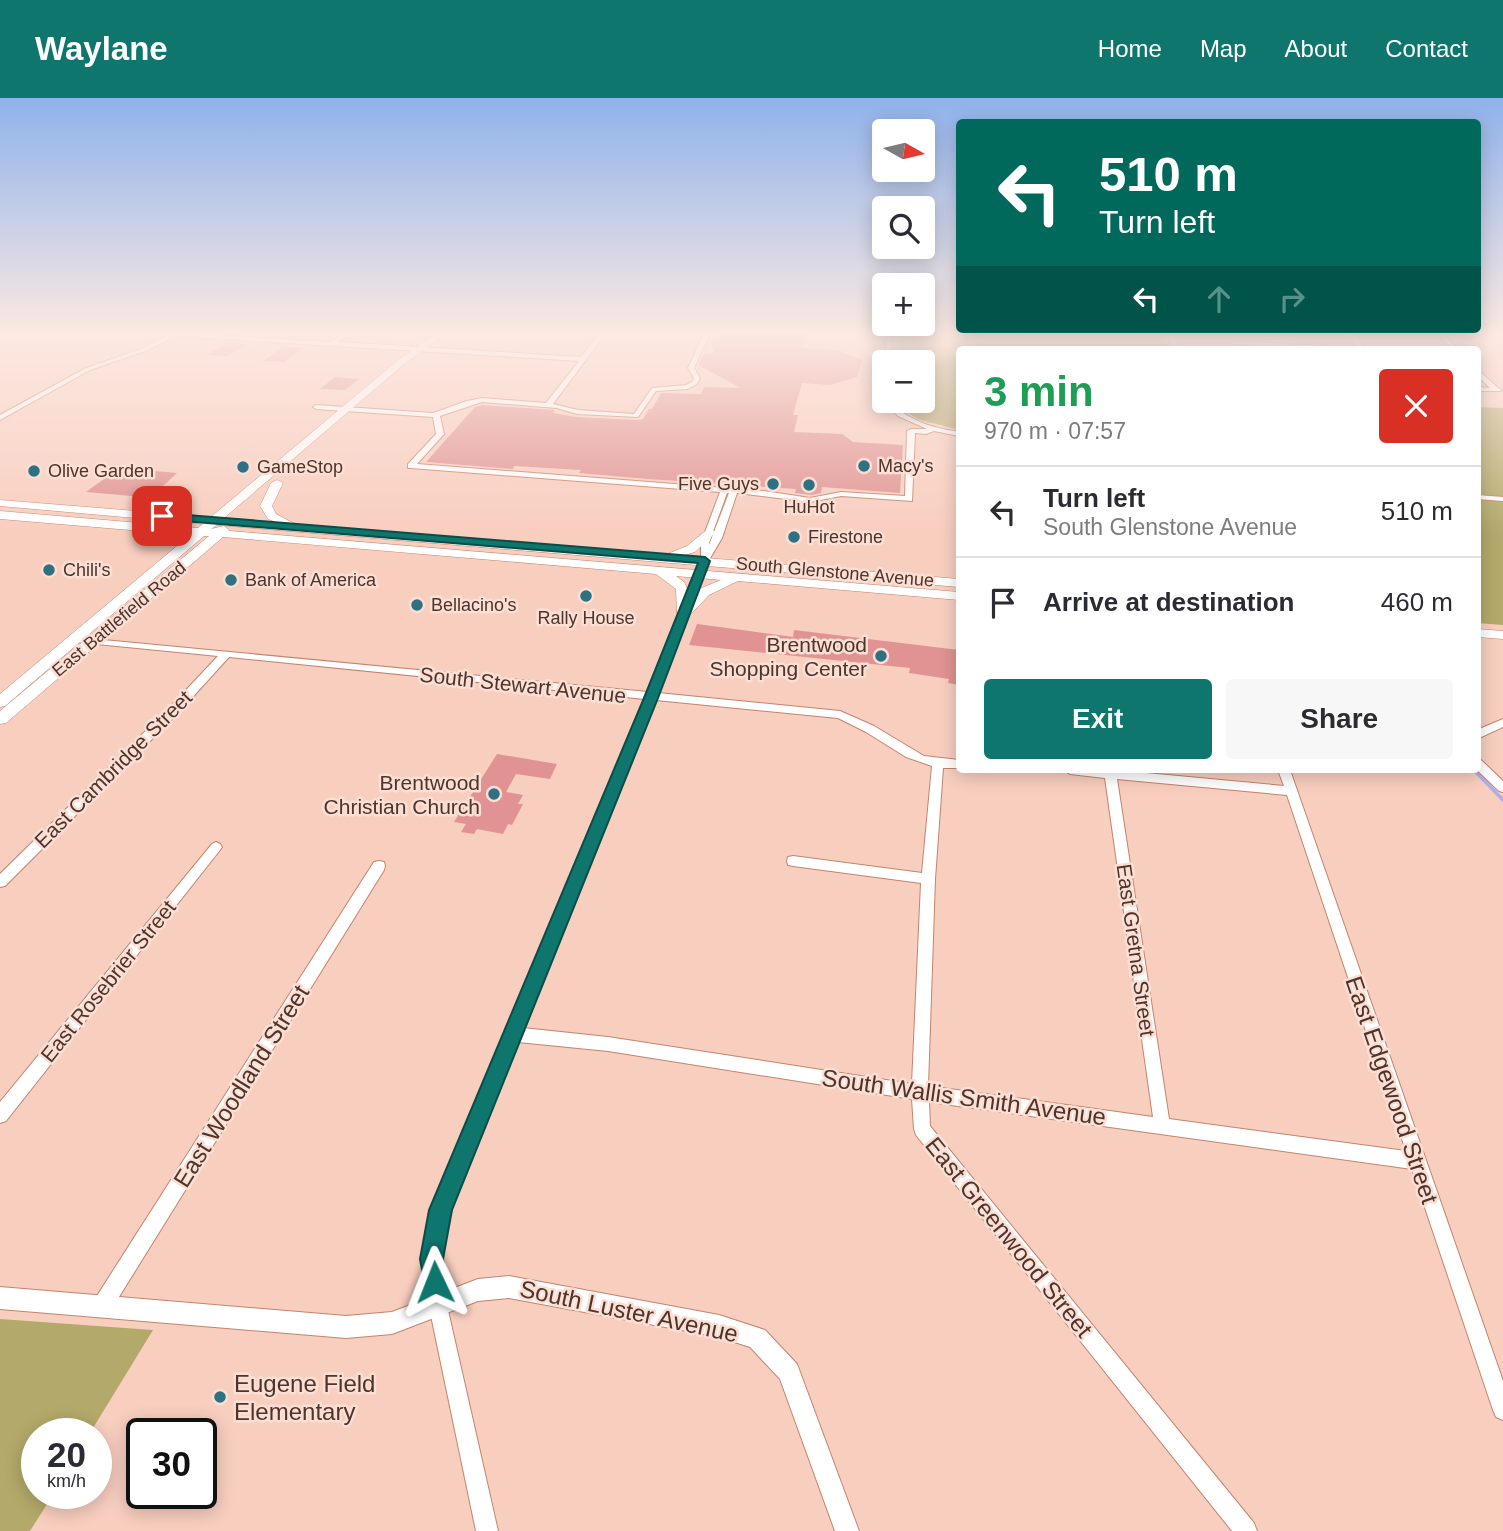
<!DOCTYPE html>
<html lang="en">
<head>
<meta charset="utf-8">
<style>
	:root { --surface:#fff; --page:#f7f7f7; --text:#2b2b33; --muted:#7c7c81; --line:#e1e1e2; --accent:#0f766e }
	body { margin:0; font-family:Helvetica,sans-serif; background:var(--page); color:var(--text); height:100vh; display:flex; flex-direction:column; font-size:26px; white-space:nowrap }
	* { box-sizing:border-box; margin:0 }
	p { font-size:23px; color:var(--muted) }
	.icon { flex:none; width:38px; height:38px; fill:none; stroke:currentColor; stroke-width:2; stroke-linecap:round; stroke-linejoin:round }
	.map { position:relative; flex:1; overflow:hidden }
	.side { position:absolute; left:956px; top:248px; width:525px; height:427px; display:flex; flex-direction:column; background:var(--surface); border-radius:7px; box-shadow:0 4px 18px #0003 }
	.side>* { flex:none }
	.hud { position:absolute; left:956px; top:21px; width:525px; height:214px; border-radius:7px; box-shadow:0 4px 18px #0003; background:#00695c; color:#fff; overflow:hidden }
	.needle { width:46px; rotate:98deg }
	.buttons { position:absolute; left:872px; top:21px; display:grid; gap:14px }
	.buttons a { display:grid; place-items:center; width:63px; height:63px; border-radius:7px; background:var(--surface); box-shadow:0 4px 18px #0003; font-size:35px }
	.speed { position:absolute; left:21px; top:1320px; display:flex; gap:14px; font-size:35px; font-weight:700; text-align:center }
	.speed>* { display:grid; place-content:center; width:91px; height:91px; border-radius:50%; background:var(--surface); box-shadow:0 4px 18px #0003; line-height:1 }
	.speed small { font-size:18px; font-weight:400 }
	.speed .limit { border:4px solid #111; border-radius:10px; background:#fff; color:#111 }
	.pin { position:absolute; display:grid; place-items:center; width:60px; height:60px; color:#fff; margin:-30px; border-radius:14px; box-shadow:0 4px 10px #0006 }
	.me { position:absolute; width:77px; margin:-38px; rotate:358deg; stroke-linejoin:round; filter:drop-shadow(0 0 5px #0008) }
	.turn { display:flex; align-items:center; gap:24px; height:147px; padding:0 28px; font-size:32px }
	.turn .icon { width:91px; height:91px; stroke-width:2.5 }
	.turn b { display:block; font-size:49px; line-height:60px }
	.lanes { display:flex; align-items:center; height:66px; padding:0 28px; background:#0003; justify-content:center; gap:35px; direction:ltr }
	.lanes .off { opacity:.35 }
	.round { display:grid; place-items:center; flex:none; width:74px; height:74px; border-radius:7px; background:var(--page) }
	.headline { display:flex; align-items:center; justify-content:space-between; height:119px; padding:0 28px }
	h1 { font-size:42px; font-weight:800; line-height:52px; color:#1e9e55 }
	.action { display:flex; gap:14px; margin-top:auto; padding:14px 28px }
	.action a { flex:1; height:80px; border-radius:7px; background:var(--accent); color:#fff; font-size:28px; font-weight:800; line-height:80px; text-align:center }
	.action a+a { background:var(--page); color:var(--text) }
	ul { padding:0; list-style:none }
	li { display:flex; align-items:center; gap:21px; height:91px; padding:0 28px; border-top:2px solid var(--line) }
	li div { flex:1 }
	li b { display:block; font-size:26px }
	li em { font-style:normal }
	header { display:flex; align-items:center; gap:42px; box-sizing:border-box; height:98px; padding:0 35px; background:var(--accent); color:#fff }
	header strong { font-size:33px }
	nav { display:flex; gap:38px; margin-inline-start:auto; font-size:24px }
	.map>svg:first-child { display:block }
	.green { fill:#b3a96a }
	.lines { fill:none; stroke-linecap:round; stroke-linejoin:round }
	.stream-far1 { stroke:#a9aff0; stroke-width:2 }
	.stream { stroke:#a9aff0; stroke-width:3.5 }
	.building { fill:#e09392 }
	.minor-casing { stroke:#c4836d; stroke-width:2 }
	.tertiary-casing { stroke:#c4836d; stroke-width:2 }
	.secondary-casing { stroke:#c4836d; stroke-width:2 }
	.primary-casing { stroke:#c4836d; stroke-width:1 }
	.minor { fill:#fff; fill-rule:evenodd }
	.tertiary { fill:#fff; fill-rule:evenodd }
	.secondary { fill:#fff; fill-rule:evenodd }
	.primary { fill:#fff; fill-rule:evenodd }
	.route { fill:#0f766e; stroke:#0a4d48; stroke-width:2 }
	.poi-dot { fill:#2f7083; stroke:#fbded4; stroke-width:2.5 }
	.labels { text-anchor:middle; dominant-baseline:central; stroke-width:5; stroke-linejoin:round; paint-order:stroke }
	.far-poi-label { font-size:18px; fill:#4f342a; stroke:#fbded4; text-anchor:start }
	.far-street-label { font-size:18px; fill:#4f342a; stroke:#fbded4 }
	.poi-label { font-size:21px; fill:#4f342a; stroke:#fbded4; text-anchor:end }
	.street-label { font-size:21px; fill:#4f342a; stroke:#fbded4 }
	.near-street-label { font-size:24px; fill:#4f342a; stroke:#fbded4 }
	.near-poi-label { font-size:24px; fill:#4f342a; stroke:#fbded4; text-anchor:start }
</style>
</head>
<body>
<header>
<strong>Waylane</strong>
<nav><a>Home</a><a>Map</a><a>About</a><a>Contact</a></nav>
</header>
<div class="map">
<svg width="1503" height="1433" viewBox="0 0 1503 1433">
	<rect width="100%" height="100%" fill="#f8cebf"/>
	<!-- green -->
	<path class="green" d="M898 235H1163L1169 252H959V332L917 321 894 305 922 303V264H895Z
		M1477 309 1503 310V527L1477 525Z
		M0 1221 153 1232 90 1335H37V1395H54L30 1433H0Z"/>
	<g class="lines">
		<!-- stream-far1 -->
		<path class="stream-far1" d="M896 264 900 235"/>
		<!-- stream -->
		<path class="stream" d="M1474 672 1503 702"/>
	</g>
	<!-- building -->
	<path class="building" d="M724 235H807L802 250 837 252 862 262 857 279 830 287 802 285 793 317H798L794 334 842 336 853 344 903 347 900 395 822 389 821 395 812 397 795 395 796 391 648 381 579 375 581 372 514 368 513 371 426 364 475 309 482 307 555 312 553 315 577 319 638 322 643 321 649 311H652L661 295 701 296 704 289 741 290 698 267 704 256 714 254 711 243Z
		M226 245 247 246 228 258 207 257Z
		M283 249H305L284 264 263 263Z
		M335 279 359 281 345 292 320 291Z
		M119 370 177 375 164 387 143 399 86 394Z
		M697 526 793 539 794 532 959 552V587L948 585 949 581 909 575 910 570 689 547Z
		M497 656 557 666 550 681 516 676 506 694 523 697 518 706H523L512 727 508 726 503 736 477 731 474 736 461 734 466 726 454 724Z"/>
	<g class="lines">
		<defs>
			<path id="minor" d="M149 235H182L331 244 342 235H349L338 244 581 259 600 235H606L553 306 578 312 634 316 652 290 686 287 692 284 694 280 688 270 704 235H710L694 270 700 280 697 286 687 291 656 293 638 319 577 316 557 310 482 304 440 318 444 336 417 366 764 393 810 400 841 394 905 398 907 333 911 331H927L898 318 883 304V302C891 304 900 314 910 319 925 328 942 331 959 334V338L934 333 926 336 915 335 912 403 841 398 810 404 737 395 722 440 709 462 658 595 840 613 874 628 924 658 959 662V670H943L935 781 928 988 1153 1019 1105 680 1070 676 1064 672H1114L1284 688 1278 672H1290L1503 1283V1322L1496 1319 1493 1312 1412 1071 929 1004 930 1028 1254 1425 1257 1433H1232L916 1037 914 1031 912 1001 608 953 518 944 450 1112 440 1161 447 1208 498 1433H476L429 1208 422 1161 432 1112 645 601 229 559 180 613 5 788 0 789V776L172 607 218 558 76 544 71 541 72 539 648 594 701 462V445L720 394 411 370H408V366L436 336 433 319 316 311 313 309 316 307 433 315 467 303 482 300 546 305 579 263 175 238 148 252 90 272 0 322V317L86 270 144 250 167 238ZM727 395H729L709 447V445ZM656 602 838 620 866 634 906 659 932 668 922 775 793 758 788 759 787 763 788 767 793 768 921 785 912 986 608 939 523 930ZM1117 681 1287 697 1406 1053 1169 1021Z
				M887 235H893L889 264 884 265Z
				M1347 235H1353L1367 252 1235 247 1232 245 1235 243 1359 250Z
				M1436 235H1442L1459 252H1453Z
				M1477 271 1498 290 1501 291V293H1477V289L1490 290 1477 277Z
				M884 281V301L881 299V283Z
				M1477 397 1503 399V403L1477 401Z
				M1503 621V629L1477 641V632Z
				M1477 661 1481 662 1503 683V694L1499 693 1477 672Z
				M216 744 220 746 222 749 220 752 6 1023 0 1025V1004L212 746Z
				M379 763 384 764 385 768 384 772 109 1215 102 1217 95 1215 93 1208 95 1201 374 764Z"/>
			<path id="tertiary" d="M509 1178 719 1217 765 1232 797 1266 859 1433H835L780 1281 750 1249 719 1239 509 1200 478 1203 392 1236 346 1240 0 1211V1189L346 1218 392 1214 478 1181Z"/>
			<path id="secondary" d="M1166 235H1174L1181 252H1173Z"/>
			<path id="primary" d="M436 235H446L403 267 224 420 276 424 268 421 260 408 271 385 277 382 283 385 272 408 276 416 295 426 665 457 687 448 709 430 715 434 713 437 695 454 681 458 959 481V489L217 427 211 431 224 428 230 433 959 494V502L738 483 709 497 689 518 684 519 677 515 676 491 656 476 223 439 6 625 0 626V613L209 438H204L5 608 0 609V596L190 437 0 421V413L198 430 203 426 0 408V402L211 419 397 263ZM676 478 721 482 699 491 691 499 684 484Z
				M1477 531 1503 533V541L1477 539Z"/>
		</defs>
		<!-- minor casing -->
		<use href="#minor" class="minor-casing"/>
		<!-- tertiary casing -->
		<use href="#tertiary" class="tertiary-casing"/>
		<!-- secondary casing -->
		<use href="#secondary" class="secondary-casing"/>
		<!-- primary casing -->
		<use href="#primary" class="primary-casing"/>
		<!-- minor -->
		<use href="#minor" class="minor"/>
		<!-- tertiary -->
		<use href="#tertiary" class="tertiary"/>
		<!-- secondary -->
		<use href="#secondary" class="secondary"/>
		<!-- primary -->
		<use href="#primary" class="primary"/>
	</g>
	<!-- sky -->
	<linearGradient id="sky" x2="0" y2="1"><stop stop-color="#8fb2eb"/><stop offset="0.54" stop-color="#fce9e2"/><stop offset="1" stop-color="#fce9e2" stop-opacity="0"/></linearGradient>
	<rect width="1503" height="436" fill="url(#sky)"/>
	<!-- route -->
	<path class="route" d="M162 415 705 459 710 463 658 600 452 1112 443 1161 446 1184 443 1193 435 1196 426 1193 420 1161 429 1112 644 600 698 465 159 421 157 418Z"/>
	<!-- markers -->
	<g class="poi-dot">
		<circle cx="864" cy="368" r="7"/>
		<circle cx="243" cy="369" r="7"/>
		<circle cx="34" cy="373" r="7"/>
		<circle cx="773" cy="386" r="7"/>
		<circle cx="809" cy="387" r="7"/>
		<circle cx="794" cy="439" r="7"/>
		<circle cx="49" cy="472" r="7"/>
		<circle cx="231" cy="482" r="7"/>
		<circle cx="586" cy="498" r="7"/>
		<circle cx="417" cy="507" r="7"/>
		<circle cx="881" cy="558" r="7"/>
		<circle cx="494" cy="696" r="7"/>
		<circle cx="220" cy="1299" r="7"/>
	</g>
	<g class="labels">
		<!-- far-poi labels -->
		<g class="far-poi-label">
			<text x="878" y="368">Macy's</text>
			<text x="257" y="369">GameStop</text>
			<text x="48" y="373">Olive Garden</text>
			<text x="759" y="386" text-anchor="end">Five Guys</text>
			<text x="809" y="409" text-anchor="middle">HuHot</text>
			<text x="808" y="439">Firestone</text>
			<text x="63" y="472">Chili's</text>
			<text x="245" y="482">Bank of America</text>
			<text x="431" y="507">Bellacino's</text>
			<text x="586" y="520" text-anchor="middle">Rally House</text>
		</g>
		<!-- far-street labels -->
		<g class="far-street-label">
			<text transform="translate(835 474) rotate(5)">South Glenstone Avenue</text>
			<text transform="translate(119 521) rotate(-40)">East Battlefield Road</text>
		</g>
		<!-- poi labels -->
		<g class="poi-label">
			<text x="867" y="546">Brentwood<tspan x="867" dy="24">Shopping Center</tspan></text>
			<text x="480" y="684">Brentwood<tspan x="480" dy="24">Christian Church</tspan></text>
		</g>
		<!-- street labels -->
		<g class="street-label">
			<text transform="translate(523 587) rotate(6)">South Stewart Avenue</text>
			<text transform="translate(113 671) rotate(-45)">East Cambridge Street</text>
			<text transform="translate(1136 852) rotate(82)">East Gretna Street</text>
			<text transform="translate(108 883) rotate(-51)">East Rosebrier Street</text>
		</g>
		<!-- near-street labels -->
		<g class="near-street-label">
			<text transform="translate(241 988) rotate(-58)">East Woodland Street</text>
			<text transform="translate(1392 992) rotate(71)">East Edgewood Street</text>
			<text transform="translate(964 999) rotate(8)">South Wallis Smith Avenue</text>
			<text transform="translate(1009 1139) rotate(51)">East Greenwood Street</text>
			<text transform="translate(629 1213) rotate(12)">South Luster Avenue</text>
		</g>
		<!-- near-poi labels -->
		<g class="near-poi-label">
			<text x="234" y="1285">Eugene Field<tspan x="234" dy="28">Elementary</tspan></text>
		</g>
	</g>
</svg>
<div class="buttons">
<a><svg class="needle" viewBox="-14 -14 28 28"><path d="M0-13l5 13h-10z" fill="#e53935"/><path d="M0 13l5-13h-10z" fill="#7c7c81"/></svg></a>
<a><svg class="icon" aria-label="search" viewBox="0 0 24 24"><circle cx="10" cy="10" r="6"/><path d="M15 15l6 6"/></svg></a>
<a>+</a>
<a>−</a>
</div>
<div class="speed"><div>20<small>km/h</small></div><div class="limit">30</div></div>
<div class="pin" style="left:162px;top:418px;background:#d93025"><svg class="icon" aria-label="arrive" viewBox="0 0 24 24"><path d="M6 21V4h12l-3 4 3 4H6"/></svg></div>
<svg class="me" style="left:435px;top:1184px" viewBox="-20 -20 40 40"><path d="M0-17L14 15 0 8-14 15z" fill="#0f766e" stroke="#fff" stroke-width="4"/></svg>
<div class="hud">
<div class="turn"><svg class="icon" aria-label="left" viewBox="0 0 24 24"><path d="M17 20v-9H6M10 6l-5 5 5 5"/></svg><div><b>510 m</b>Turn left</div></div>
<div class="lanes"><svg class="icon" aria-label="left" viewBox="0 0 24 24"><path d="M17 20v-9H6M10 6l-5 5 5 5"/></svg><svg class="icon off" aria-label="ahead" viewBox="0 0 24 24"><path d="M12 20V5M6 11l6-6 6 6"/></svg><svg class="icon off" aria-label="right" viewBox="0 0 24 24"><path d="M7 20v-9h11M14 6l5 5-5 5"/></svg></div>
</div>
<section class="side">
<div class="headline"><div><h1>3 min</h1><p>970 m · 07:57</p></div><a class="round" style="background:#d93025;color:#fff"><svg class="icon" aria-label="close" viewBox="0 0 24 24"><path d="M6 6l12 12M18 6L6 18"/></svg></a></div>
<ul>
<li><svg class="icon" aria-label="left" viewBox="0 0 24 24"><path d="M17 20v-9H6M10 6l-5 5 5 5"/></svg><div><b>Turn left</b><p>South Glenstone Avenue</p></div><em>510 m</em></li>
<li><svg class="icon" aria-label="arrive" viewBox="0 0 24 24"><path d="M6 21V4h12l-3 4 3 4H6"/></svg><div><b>Arrive at destination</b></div><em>460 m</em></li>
</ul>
<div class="action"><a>Exit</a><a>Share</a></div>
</section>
</div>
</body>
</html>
